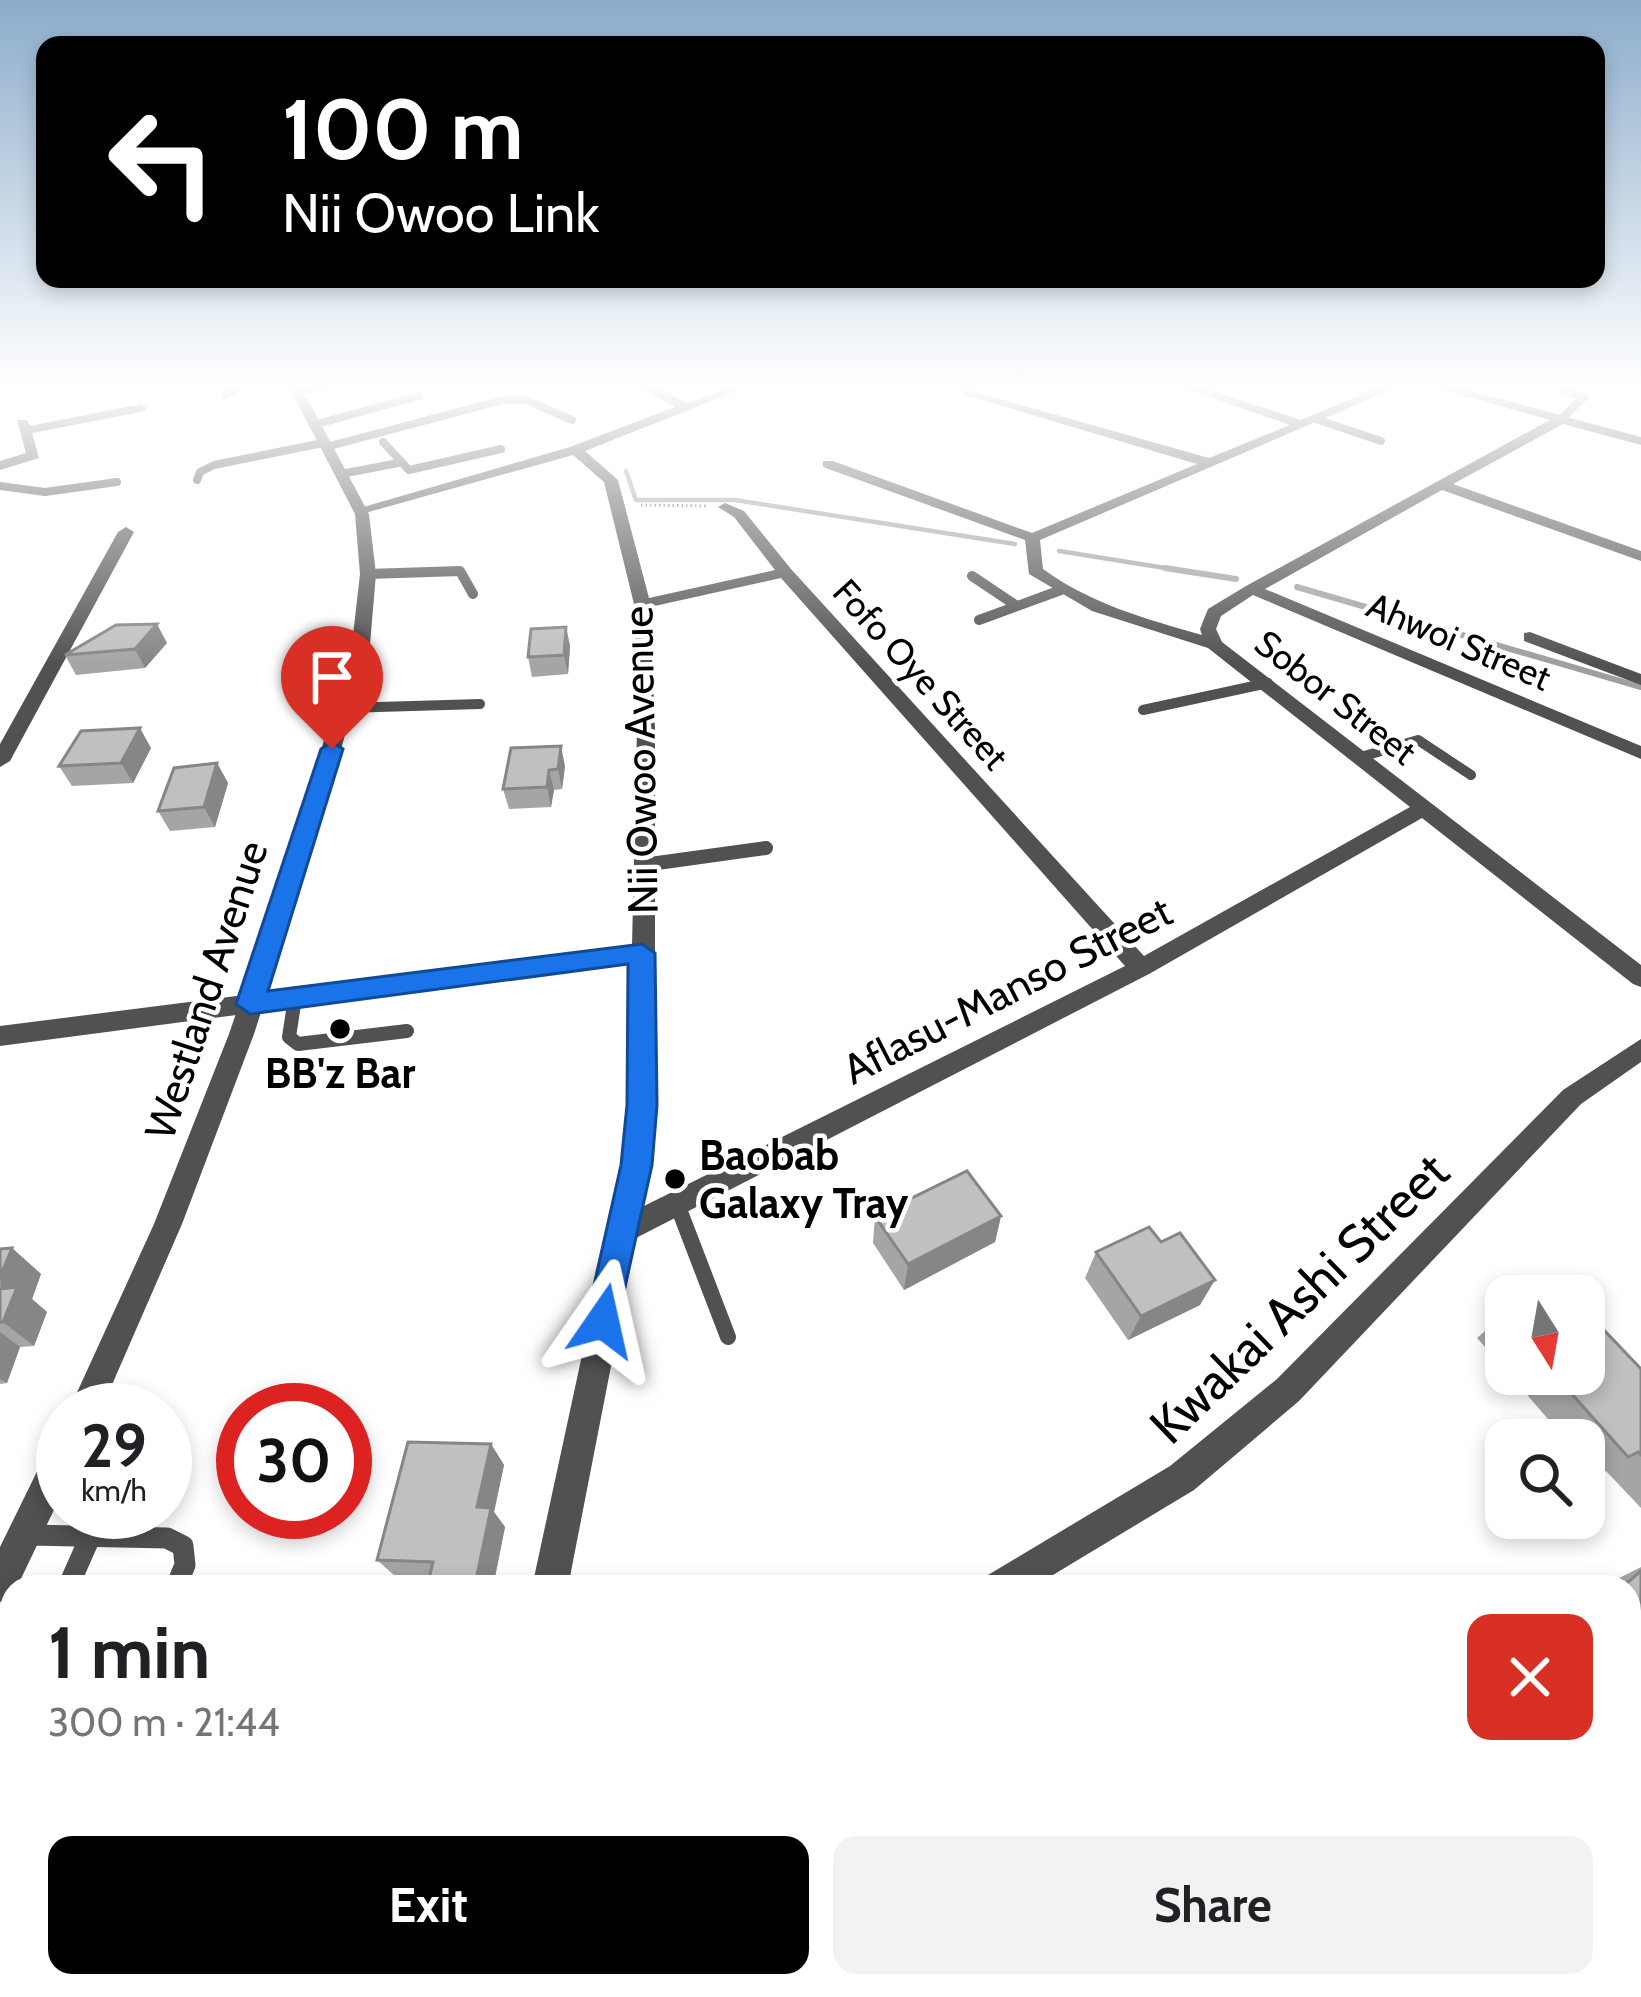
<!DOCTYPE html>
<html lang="en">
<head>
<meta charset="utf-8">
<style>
	:root { --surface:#fff; --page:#f2f2f2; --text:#202124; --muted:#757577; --accent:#000 }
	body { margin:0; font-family:Cabin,sans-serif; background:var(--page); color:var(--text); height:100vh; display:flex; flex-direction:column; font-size:45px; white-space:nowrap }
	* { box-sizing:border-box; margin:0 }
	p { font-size:39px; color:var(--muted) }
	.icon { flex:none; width:66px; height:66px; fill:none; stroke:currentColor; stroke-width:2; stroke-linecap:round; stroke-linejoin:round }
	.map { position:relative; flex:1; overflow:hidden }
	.details { position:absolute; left:0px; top:1575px; width:1641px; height:423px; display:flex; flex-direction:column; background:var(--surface); border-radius:36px 36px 0 0; box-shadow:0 6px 18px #0003 }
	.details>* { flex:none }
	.guide { position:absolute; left:36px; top:36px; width:1569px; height:252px; border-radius:24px; box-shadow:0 6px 18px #0003; background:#000; color:#fff; overflow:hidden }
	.needle { width:78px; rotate:169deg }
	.controls { position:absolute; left:1485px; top:1275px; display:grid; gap:24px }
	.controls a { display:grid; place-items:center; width:120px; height:120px; border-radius:24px; background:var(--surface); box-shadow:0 6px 18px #0003; font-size:60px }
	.speed { position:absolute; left:36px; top:1383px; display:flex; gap:24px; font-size:60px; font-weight:700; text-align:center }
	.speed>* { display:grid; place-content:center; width:156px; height:156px; border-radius:50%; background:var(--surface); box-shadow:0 6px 18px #0003; line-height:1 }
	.speed small { font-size:30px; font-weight:400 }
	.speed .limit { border:18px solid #d22; background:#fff; color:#111 }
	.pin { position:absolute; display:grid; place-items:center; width:102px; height:102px; color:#fff; margin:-123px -51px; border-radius:50% 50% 50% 0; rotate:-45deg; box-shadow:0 0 12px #0007 }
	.pin .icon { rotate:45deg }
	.me { position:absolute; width:132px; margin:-66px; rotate:11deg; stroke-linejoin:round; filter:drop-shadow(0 0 9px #0008) }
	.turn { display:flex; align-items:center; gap:42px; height:252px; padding:0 48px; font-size:54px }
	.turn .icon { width:156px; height:156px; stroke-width:2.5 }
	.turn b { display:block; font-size:84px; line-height:102px }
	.round { display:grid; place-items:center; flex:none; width:126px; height:126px; border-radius:24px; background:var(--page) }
	.head { display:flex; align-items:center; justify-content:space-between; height:204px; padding:0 48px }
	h1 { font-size:72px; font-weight:700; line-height:90px }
	.action { display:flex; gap:24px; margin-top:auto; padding:24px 48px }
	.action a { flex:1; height:138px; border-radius:24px; background:var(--accent); color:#fff; font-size:48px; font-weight:700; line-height:138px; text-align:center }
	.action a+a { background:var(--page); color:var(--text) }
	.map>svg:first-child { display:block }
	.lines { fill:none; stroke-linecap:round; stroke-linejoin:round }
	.stream-far1 { stroke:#9f9f9f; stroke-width:4.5 }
	.stream { stroke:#9f9f9f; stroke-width:6 }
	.path { stroke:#737373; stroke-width:3; stroke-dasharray:1.5 3; stroke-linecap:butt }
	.service-far4 { stroke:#515151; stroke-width:8 }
	.service-far3 { stroke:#515151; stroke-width:10 }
	.service-far2 { stroke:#515151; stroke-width:14 }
	.service-far1 { stroke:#515151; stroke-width:16 }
	.service { stroke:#515151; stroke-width:21 }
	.minor { fill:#515151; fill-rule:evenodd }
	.tertiary { fill:#515151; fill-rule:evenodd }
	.wall { fill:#a5a5a5 }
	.shaded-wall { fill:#868686 }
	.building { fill:#c0c0c0; stroke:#868686; stroke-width:3 }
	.route { fill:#1a73e8; stroke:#114b97; stroke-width:3 }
	.poi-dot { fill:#000; stroke:#fff; stroke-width:4.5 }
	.labels { text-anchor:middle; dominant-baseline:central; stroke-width:9; stroke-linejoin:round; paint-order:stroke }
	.far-street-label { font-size:36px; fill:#000; stroke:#fff }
	.street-label { font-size:42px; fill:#000; stroke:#fff }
	.poi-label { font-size:42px; font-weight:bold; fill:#000; stroke:#fff }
	.near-street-label { font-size:51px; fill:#000; stroke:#fff }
</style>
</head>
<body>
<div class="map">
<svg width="1641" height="1997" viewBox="0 0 1641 1997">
	<rect width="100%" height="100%" fill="#fff"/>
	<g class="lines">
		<!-- stream-far1 -->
		<path class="stream-far1" d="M626 471 636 500H735L1015 544
			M1059 551 1184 571"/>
		<!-- stream -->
		<path class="stream" d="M1165 568 1236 579
			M1297 587 1641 687"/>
		<!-- path -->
		<path class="path" d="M641 505 707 506"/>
		<!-- service-far4 -->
		<path class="service-far4" d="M297 391 326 385
			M225 395 242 385
			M1316 419 1381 441
			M1560 420 1584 397 1564 390
			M313 425 419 396
			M383 442 409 470 501 449
			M326 447 503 400H526L572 420
			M341 474 398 463
			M197 480 200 472 214 465 323 443
			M0 486 45 492 117 482"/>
		<!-- service-far3 -->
		<path class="service-far3" d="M368 574 460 571 473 594
			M972 576 1017 606
			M979 620 1061 590
			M345 708 480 704
			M1143 710 1268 683
			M1361 757 1418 740 1471 775"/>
		<!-- service-far2 -->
		<path class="service-far2" d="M643 865 766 848
			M295 998 289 1037 298 1044 407 1031"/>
		<!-- service-far1 -->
		<path class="service-far1" d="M677 1204 728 1337"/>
		<!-- service -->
		<path class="service" d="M29 1535 167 1538 183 1546 185 1565 176 1587
			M68 1587 91 1535
			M0 1685H12"/>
		<!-- minor -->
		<path class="minor" d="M633 385H650L687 403 731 386 741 389 585 451 618 480 649 598 775 570 734 517 718 507 725 503 744 511 791 569 1144 956 1410 807 1208 648 1092 611 1029 574 1025 540 823 467V461H833L1032 533 1197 464 965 395V389L1209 458 1290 425 1175 385H1195L1301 420 1384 385H1402L1040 540 1043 569C1091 604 1146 619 1202 635L1200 629 1208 609 1246 586 1550 420 1427 385H1449L1641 437V445L1563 424 1453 484 1641 551V561L1442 490 1265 589 1641 746V759L1253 595 1221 616 1216 629 1222 642 1641 965V987L1633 984 1422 818 1149 974 636 1238 568 1587H532L623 1165 629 1105 632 963 0 1046V1026L632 946 637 729 634 604 604 482 573 455 365 513 353 510 570 447 675 407ZM781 578 1125 966 642 1207 651 1165 655 1105V729L650 607Z
			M141 404 147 408 146 411 32 433 39 458 0 470V461L26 453 17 420H27L30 426Z
			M126 527 134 532 10 761 0 767V744L118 532Z
			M1530 632 1641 674V685L1524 641V633Z
			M1641 1039V1062L1581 1104 1299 1401 1194 1490 1033 1587H982L988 1575 1170 1466 1277 1379 1563 1090Z
			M449 1986H491L490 1997H446Z"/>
		<!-- tertiary -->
		<path class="tertiary" d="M288 385H300L369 514 376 574 370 644 316 840 254 1034 182 1224 101 1410H69L154 1224 229 1034 295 840 352 644 360 574 355 514Z
			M63 1439V1491L17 1587H12V1597L0 1602V1547L51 1443Z"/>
	</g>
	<!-- wall -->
	<path class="wall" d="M566 627 570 646 568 674 532 677 528 657Z
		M167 643 145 668 76 675 65 655Z
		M151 748 133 783 72 786 59 766Z
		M511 748 565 766 562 789 554 790 551 807 509 809 503 789Z
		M217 763 228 783 215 827 170 831 158 811Z
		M875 1216H1001L995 1242 904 1290 873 1243Z
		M12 1248 41 1274 32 1299 47 1312 34 1346 20 1347 7 1383 0 1384V1249Z
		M1096 1252 1200 1305 1128 1340 1085 1278Z
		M1506 1313V1371L1477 1338Z
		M1641 1369V1508L1606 1471 1597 1476 1584 1461V1440H1566L1509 1374H1584Z
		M491 1444 504 1465 494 1512 505 1527 493 1587H438L429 1578 396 1577 377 1560Z
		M1641 1567V1751L1638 1748 1629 1587H1607L1617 1579Z
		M1039 1986H1071L1075 1997H1019Z"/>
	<!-- shaded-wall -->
	<path class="shaded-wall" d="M157 624 167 643 145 668 135 649Z
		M566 627 570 646 568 674 564 655Z
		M140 728 151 748 133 783 121 763Z
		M561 746 565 766 562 789 558 769Z
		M217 763 228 783 215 827 204 807Z
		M549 770 554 790 551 807 547 787Z
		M1001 1216 995 1242 904 1290 908 1264Z
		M12 1248 41 1274 32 1299 47 1312 34 1346 3 1322 0 1277Z
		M1215 1280 1200 1305 1128 1340 1141 1316Z
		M0 1332 20 1347 7 1383 0 1379Z
		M491 1444 504 1465 494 1512 505 1527 493 1587H483L476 1580 477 1507Z"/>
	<!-- building -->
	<path class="building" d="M157 624 135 649 65 655 116 625Z
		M566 627 564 655 528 657 531 629Z
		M140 728 121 763 59 766 81 731Z
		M561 746 558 769 549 770 547 787 503 789 511 748Z
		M217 763 204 807 158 811 174 768Z
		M967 1171 1001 1216 908 1264 875 1216Z
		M1149 1227 1161 1242 1180 1233 1215 1280 1141 1316 1096 1252Z
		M12 1248 0 1277V1249Z
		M1562 1285 1572 1296H1540Z
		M17 1287 3 1322H0V1289Z
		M1584 1309 1641 1369V1455L1638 1452 1628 1457 1554 1374H1584Z
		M408 1442 491 1444 477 1507 491 1508 476 1580 429 1579 433 1562 377 1560Z
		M1641 1571V1745L1629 1756V1587H1622Z
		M817 1986H947L949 1997H819Z
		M1055 1986H1071L1075 1997H1035Z"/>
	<!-- sky -->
	<linearGradient id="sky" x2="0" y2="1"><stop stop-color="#8baccb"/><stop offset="0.58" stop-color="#fff"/><stop offset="1" stop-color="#fff" stop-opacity="0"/></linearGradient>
	<rect width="1641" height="665" fill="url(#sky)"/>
	<!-- route -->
	<path class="route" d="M332 742 343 749 268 991 642 944 655 953 657 1105 652 1165 615 1332 603 1337 591 1332 586 1321 621 1165 627 1105 628 964 250 1014 236 1004 321 749Z"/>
	<!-- markers -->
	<g class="poi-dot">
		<circle cx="340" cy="1029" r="12"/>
		<circle cx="675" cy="1179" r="12"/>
	</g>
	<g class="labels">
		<!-- far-street labels -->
		<g class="far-street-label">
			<text transform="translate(1459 641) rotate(23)">Ahwoi Street</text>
			<text transform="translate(921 674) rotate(48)">Fofo Oye Street</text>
			<text transform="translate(1336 697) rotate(38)">Sobor Street</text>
		</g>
		<!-- street labels -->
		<g class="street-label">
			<text transform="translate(640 760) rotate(-91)">Nii Owoo Avenue</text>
			<text transform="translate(206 990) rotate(-72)">Westland Avenue</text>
			<text transform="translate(1007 990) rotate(-27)">Aflasu-Manso Street</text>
		</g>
		<!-- poi labels -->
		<g class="poi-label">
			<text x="340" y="1073">BB'z Bar</text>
			<text x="699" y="1155" text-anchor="start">Baobab<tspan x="699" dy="48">Galaxy Tray</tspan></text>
		</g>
		<!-- near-street labels -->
		<g class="near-street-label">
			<text transform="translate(1299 1298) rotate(-44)">Kwakai Ashi Street</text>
		</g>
	</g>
</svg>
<div class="controls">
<a><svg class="needle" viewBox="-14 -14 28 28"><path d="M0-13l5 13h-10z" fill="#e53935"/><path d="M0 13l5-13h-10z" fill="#757577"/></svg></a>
<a><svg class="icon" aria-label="search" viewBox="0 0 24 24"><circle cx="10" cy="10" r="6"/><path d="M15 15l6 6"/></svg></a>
</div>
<div class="speed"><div>29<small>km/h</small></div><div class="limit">30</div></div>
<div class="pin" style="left:332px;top:749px;background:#d93025"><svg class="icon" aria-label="arrive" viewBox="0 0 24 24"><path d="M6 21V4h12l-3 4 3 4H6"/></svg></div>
<svg class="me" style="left:603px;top:1321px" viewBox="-20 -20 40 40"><path d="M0-17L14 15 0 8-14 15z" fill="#1a73e8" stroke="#fff" stroke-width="4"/></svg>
<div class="guide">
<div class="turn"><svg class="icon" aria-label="left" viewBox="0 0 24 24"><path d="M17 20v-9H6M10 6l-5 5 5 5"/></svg><div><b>100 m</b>Nii Owoo Link</div></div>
</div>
<section class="details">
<div class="head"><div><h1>1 min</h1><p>300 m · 21:44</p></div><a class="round" style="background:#d93025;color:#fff"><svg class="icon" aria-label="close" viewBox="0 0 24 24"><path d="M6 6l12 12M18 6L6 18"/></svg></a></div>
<div class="action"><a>Exit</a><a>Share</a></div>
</section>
</div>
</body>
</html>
